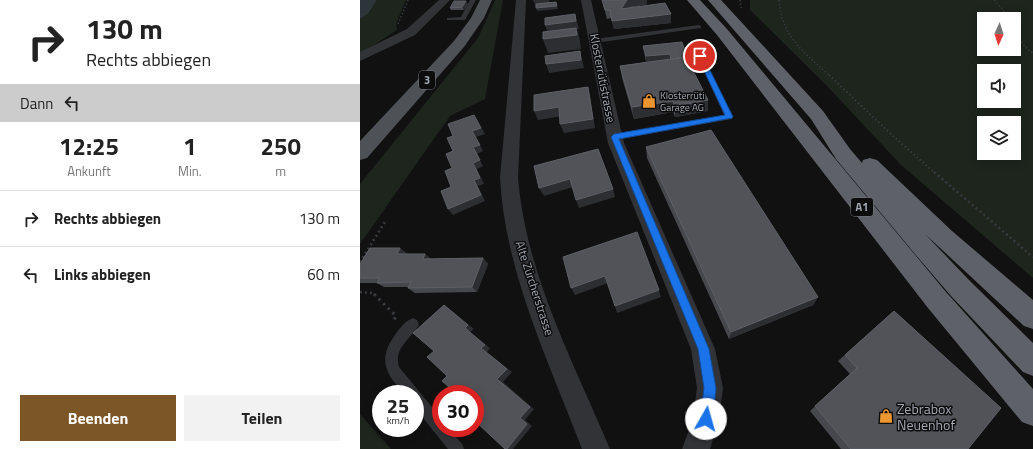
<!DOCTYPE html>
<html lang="de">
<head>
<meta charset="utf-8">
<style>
	:root { --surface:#fff; --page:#f2f2f2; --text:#222; --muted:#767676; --line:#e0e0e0; --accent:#7d5628 }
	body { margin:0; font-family:"Titillium Web",sans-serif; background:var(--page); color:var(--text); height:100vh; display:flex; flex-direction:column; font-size:15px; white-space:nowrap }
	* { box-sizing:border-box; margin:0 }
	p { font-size:13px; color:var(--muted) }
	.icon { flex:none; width:22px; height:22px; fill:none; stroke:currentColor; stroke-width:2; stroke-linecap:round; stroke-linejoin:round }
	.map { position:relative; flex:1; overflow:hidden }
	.details { display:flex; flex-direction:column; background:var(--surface); width:360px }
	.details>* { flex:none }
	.top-card { background:#fff; color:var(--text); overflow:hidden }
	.needle { width:26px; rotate:183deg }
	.fabs { position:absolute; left:617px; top:12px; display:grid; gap:8px }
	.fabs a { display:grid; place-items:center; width:44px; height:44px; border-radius:0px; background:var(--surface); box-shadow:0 2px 10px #0003; font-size:20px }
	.speed { position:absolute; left:12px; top:385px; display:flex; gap:8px; font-size:20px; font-weight:700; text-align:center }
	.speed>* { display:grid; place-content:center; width:52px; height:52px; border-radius:50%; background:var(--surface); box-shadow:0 2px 10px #0003; line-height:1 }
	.speed small { font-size:10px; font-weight:400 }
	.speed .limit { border:6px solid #d22; background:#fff; color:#111 }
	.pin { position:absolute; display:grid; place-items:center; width:34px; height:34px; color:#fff; margin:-17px; border:2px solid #fff; border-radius:50%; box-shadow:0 1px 4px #0007 }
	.me { position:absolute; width:44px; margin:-22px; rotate:7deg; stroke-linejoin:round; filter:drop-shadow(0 0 3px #0008) }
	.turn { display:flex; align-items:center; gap:14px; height:84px; padding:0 20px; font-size:18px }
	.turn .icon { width:52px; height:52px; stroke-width:2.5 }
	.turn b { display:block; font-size:28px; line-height:34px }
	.then { display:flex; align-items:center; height:38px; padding:0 20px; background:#0003; gap:8px; font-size:15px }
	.eta { display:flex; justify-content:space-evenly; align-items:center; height:68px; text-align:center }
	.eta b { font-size:24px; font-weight:700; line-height:28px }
	.button { display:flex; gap:8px; margin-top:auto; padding:8px 20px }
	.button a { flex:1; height:46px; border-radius:0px; background:var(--accent); color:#fff; font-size:16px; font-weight:700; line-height:46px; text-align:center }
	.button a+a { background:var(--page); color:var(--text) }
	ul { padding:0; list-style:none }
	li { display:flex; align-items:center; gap:12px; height:56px; padding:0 20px; border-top:1px solid var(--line) }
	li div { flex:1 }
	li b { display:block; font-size:15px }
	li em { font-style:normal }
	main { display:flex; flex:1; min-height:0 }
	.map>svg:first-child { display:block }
	.green { fill:#1d251d; fill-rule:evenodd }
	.water { fill:#2b353a }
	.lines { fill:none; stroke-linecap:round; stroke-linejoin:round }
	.path-far3 { stroke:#383a3e; stroke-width:1.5; stroke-dasharray:1.5 2; stroke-linecap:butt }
	.path-far2 { stroke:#383a3e; stroke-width:2; stroke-dasharray:1.5 2.5; stroke-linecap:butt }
	.path-far1 { stroke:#383a3e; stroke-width:2.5; stroke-dasharray:2 3; stroke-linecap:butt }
	.path { stroke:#383a3e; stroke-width:3; stroke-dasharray:2.5 4; stroke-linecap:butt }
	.lane { fill:#323337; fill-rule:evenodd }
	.street { fill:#323337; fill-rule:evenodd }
	.primary { fill:#4e5156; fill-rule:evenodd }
	.highway { fill:#5e6268; fill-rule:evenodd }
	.wall { fill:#47484d }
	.shaded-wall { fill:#2d2e31 }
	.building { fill:#515358; stroke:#5d6066 }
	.route { fill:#1a73e8; stroke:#114b97 }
	.labels { text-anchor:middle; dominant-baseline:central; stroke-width:3; stroke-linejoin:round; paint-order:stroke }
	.far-poi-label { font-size:10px; fill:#a2a9b2; stroke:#0c0c0d; text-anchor:start }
	.shield { fill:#0c0c0d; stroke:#757a80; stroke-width:1 }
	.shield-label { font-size:11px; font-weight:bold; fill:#a2a9b2 }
	.street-label { font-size:12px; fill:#a2a9b2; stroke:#0c0c0d }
	.near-poi-label { font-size:14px; fill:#a2a9b2; stroke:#0c0c0d; text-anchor:start }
</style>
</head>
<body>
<main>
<section class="details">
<div class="top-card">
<div class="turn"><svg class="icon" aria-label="right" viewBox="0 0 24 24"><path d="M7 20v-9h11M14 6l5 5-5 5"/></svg><div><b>130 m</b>Rechts abbiegen</div></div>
<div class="then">Dann<svg class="icon" aria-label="left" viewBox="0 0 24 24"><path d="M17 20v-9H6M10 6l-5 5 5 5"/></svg></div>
</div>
<div class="eta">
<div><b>12:25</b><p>Ankunft</p></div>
<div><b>1</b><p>Min.</p></div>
<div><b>250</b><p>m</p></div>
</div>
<ul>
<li><svg class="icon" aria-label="right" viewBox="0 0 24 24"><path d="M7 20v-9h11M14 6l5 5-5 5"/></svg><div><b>Rechts abbiegen</b></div><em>130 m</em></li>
<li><svg class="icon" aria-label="left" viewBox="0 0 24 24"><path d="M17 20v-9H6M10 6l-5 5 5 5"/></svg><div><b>Links abbiegen</b></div><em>60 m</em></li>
</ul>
<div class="button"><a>Beenden</a><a>Teilen</a></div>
</section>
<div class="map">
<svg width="673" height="449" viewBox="0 0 673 449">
	<rect width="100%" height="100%" fill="#111112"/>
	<!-- green -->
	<path class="green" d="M17 0H46L36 24 37 30 0 54V19L8 14Z
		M135 0H143L125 99 90 116 0 244V184L118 38Z
		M390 0H673V278L541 165 466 85 390 10ZM624 19H654V49H624ZM624 71H654V101H624ZM624 123H654V153H624Z
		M0 414 31 449H0Z"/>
	<!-- water -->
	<path class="water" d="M0 0H17L8 14 0 19Z"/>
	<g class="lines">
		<!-- path-far3 -->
		<path class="path-far3" d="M380 0 381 8
			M419 0C422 38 444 52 470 76
			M634 0 643 10 648 19
			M38 24 48 0
			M654 30 665 47 673 53"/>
		<!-- path-far2 -->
		<path class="path-far2" d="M469 75 533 136 575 173"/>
		<!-- path-far1 -->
		<path class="path-far1" d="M574 172 673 257
			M0 262 26 220
			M0 292 13 293 15 295"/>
		<!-- path -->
		<path class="path" d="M14 294 36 316 33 322"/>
		<!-- lane -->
		<path class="lane" d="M110 0H116L105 20H87V18L101 17Z
			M339 25 341 26V28L235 43 232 41 235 39Z
			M340 54 343 56 373 117 372 119 255 140 252 139 251 137 255 134 364 115 337 56Z
			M53 318 57 320 59 324C52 339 33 347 39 367L81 418V428H89L102 444 104 449H88L55 408V394H44C26 374 17 360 35 335 39 329 45 321 53 318Z"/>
		<!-- street -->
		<path class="street" d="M79 0H90L55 35 0 61V52L47 29Z
			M156 0H166L158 178C166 274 213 361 250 449H222C189 362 145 272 140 178Z
			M221 0H231L264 143 355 349 363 388 359 419 350 449H322L333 419 337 388 331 349 248 143Z"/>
		<!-- primary -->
		<path class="primary" d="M120 0H132L124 18 104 47 7 158 0 160V141L94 41 111 18Z"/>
		<!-- highway -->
		<path class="highway" d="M327 0H340L367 29 586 292 673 389V426L662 422 568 308 357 35Z
			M348 0H361L463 111 490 149 502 163 503 160 510 158 517 160 592 231 673 300V329L664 326 565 234 609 280 673 343V376L663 372 591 296 555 254 476 159 451 119Z"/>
	</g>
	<!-- wall -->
	<path class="wall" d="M242 0H287V4L269 8 311 23 254 29 251 18 247 19Z
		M108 4 104 10H91L90 8Z
		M283 46 328 58 348 111 315 117 313 112 274 119 262 78 260 66 286 62Z
		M286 147 458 297 453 305 369 339 287 158Z
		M40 248 46 253V254H65L71 259 123 258 128 264 117 292 55 293 48 288 49 287H24L17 283H0V264Z
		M534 311 608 449H481L450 411 490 374 478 361Z"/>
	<!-- shaded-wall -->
	<path class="shaded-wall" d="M173 0H189L190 3 175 5Z
		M267 0H287V4L269 7 263 17 261 9Z
		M106 1 108 4 104 10 102 7Z
		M197 6 198 9 177 11 176 8Z
		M215 14 219 29H217L220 41 221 49 188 53 183 39 188 33 185 25Z
		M311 14V23L254 29 252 21Z
		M220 51 224 68 189 73 186 64Z
		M310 54V60L286 62V56Z
		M228 87 230 96 235 128 204 133 200 124Z
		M348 100V111L315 117V106Z
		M313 101V112L274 119 272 107Z
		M199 107 203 116 178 120 174 111Z
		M114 115 125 134 116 137 123 151 117 154 123 166 117 169 124 184 118 186 125 201 93 215 88 209 114 180 112 131Z
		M210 179 213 187 184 196 179 188Z
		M253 189 255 197 219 208 216 200Z
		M40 248 46 253 43 259 37 254Z
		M65 254 71 259H63Z
		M123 258 128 264 117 292 112 287Z
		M245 276 248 283 215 295 211 288Z
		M299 290 301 297 257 313 255 306Z
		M458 297 453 305 369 339 371 332Z
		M84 305 114 329 110 332 130 348 127 352 152 372 143 382 174 409 165 420 172 426 153 449H147L160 418 137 379 121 348Z"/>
	<!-- building -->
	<path class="building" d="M242 0H267L261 9 305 3 311 14 252 21 250 10H245Z
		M94 1H106L102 7 90 8Z
		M196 2 197 6 176 8V4Z
		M215 14 216 21 185 25V18Z
		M216 28 217 35 183 39V32Z
		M322 42 328 58H327L326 57 311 59 310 54 286 56 283 46Z
		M220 51 221 60 186 64 185 56Z
		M326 57 348 100 315 106 313 101 272 107 260 66Z
		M228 87 233 119 200 124 199 107 174 111V95Z
		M114 115 121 128 112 131 120 145 113 147 120 160 113 163 120 178 114 180 121 195 88 209 81 191 91 187 85 171 92 168 86 154 93 151 87 138 93 136 88 124Z
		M351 130 458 297 371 332 286 147Z
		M238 149 253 189 216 200 210 179 179 188 174 166Z
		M277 232 299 290 255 306 245 276 211 288 203 257Z
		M10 248H40L37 254H65L63 259 123 258 112 287 48 288 51 282 17 283 20 278H0V264Z
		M84 305 108 325 105 328 125 345 121 348 147 369 137 379 170 407 160 418 167 424 147 449H145L115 421V394H97L82 381 87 376 67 357 74 351 53 333Z
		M534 311 641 408 608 449H491L455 406 497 368 485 355Z"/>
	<!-- route -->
	<path class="route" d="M338 54 343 56 373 117 372 118 259 139 349 349 356 388 353 419 351 423 346 425 342 423 340 419 344 388 338 349 251 137 254 134 365 115 337 56Z"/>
	<!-- icons -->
	<defs>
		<symbol id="shop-bare" viewBox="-9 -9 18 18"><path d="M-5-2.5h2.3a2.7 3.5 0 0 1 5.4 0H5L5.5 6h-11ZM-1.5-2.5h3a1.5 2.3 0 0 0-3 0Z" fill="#ec962f" stroke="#0c0c0d" stroke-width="2.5" paint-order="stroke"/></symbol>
	</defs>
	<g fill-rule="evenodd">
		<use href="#shop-bare" x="279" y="91" width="20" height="20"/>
		<use href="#shop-bare" x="516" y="406" width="20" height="20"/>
	</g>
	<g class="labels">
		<!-- far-poi labels -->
		<g class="far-poi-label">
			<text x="300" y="95">Klosterrüti<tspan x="300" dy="12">Garage AG</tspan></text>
		</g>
		<!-- shield labels -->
		<g class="shield">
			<rect x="59" y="71" width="16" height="18" rx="3"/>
			<rect x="491" y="198" width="22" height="18" rx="3"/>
		</g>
		<g class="shield-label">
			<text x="67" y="80">3</text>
			<text x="502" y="207">A1</text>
		</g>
		<!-- street labels -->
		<g class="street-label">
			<text transform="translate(243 78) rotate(79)">Klosterrütistrasse</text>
			<text transform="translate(175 288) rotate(72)">Alte Zürcherstrasse</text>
		</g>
		<!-- near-poi labels -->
		<g class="near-poi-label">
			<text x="537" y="408">Zebrabox<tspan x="537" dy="16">Neuenhof</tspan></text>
		</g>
	</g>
</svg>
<div class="fabs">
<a><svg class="needle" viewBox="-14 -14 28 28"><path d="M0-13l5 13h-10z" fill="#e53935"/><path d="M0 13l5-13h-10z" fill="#767676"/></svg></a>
<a><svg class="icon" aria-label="sound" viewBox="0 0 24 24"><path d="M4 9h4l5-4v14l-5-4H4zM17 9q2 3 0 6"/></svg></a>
<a><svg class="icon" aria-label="layers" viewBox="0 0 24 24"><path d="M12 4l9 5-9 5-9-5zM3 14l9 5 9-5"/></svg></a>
</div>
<div class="speed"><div>25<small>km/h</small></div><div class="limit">30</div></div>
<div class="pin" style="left:340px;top:56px;background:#d93025"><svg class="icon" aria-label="arrive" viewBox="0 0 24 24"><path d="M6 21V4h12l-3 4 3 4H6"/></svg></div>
<svg class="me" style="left:346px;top:419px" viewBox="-20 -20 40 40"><circle r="19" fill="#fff"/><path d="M0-13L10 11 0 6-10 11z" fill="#1a73e8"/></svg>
</div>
</main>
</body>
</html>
